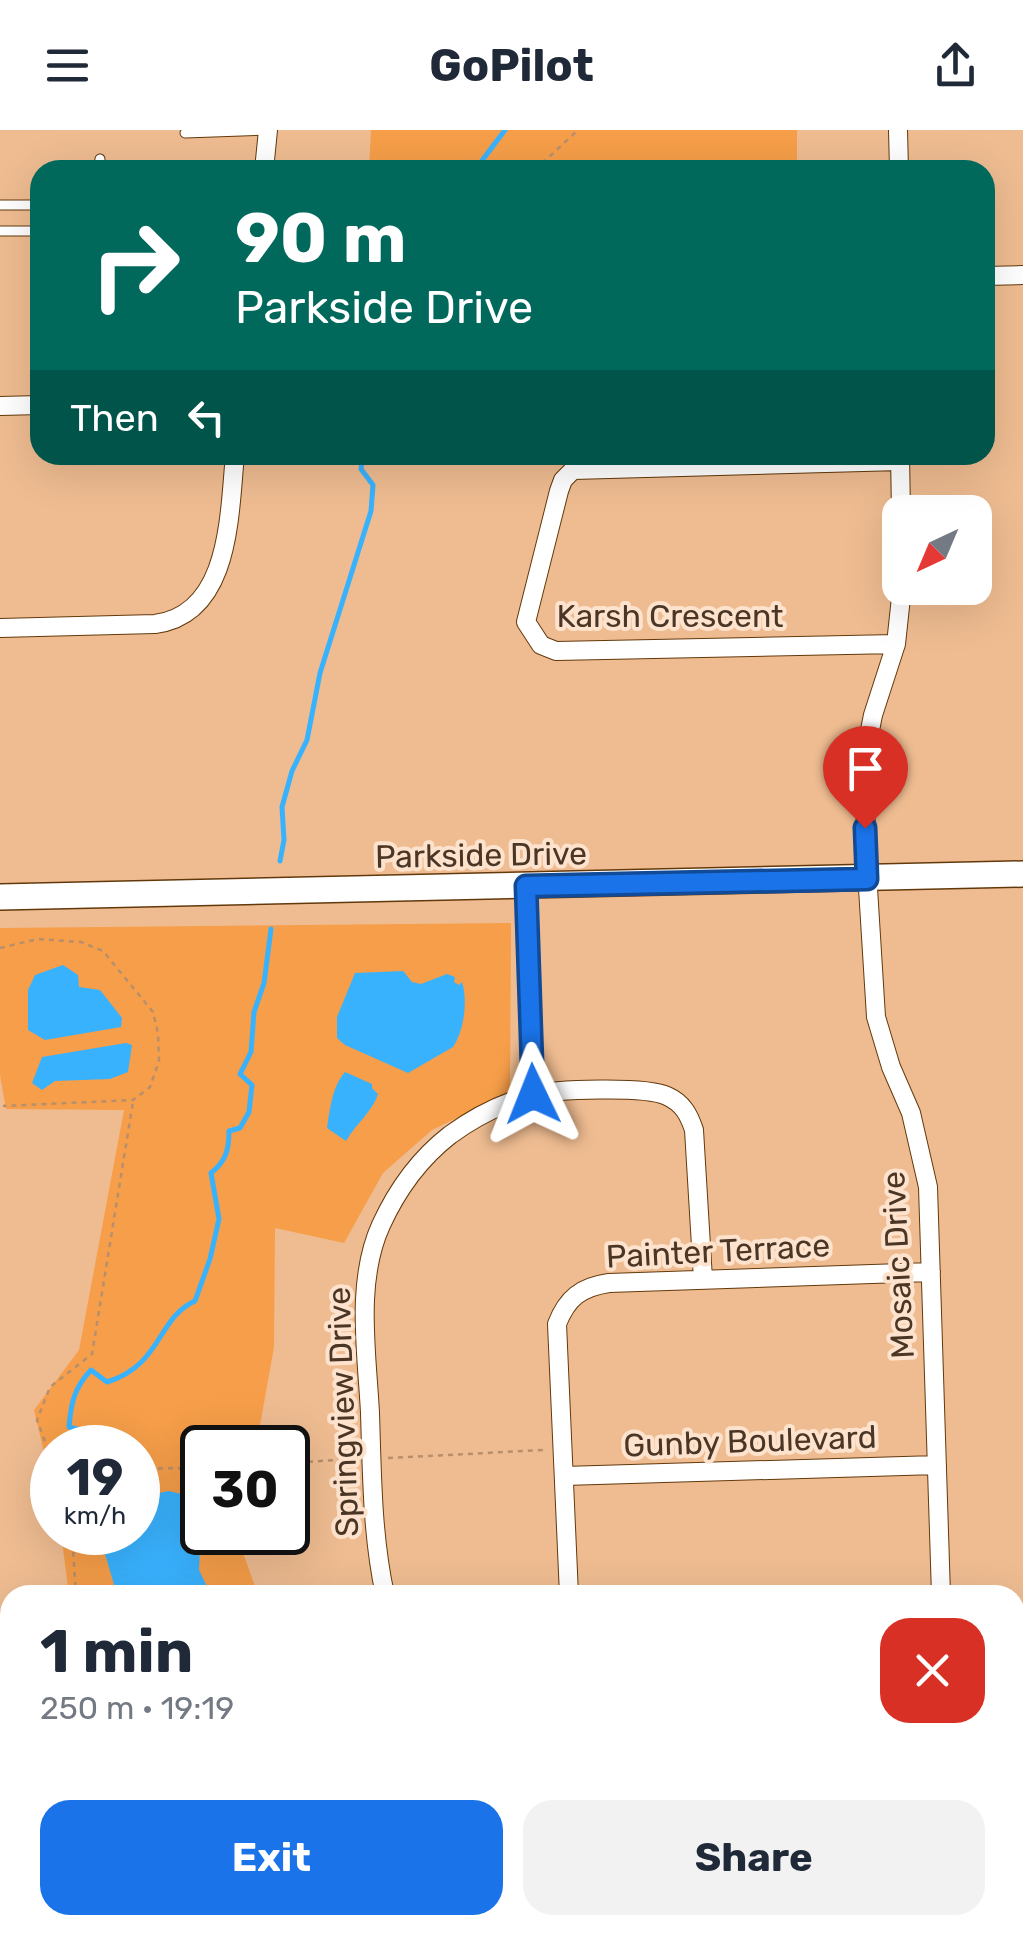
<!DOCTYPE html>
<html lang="en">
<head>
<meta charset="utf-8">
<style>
	:root { --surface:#fff; --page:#f2f2f3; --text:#1f2937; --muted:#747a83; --accent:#1a73e8 }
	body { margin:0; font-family:Rubik,sans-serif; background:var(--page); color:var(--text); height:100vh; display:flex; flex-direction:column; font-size:38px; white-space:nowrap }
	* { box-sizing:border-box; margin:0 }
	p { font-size:32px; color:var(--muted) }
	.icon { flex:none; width:55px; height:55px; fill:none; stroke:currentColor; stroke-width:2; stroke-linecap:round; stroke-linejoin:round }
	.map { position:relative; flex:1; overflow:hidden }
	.drawer { position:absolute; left:0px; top:1455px; width:1025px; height:350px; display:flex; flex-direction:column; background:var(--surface); border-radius:30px 30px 0 0; box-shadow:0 10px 40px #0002 }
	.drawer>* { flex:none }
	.top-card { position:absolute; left:30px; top:30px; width:965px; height:305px; border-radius:30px; box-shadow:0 10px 40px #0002; background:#00695c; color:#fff; overflow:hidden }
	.needle { width:65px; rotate:224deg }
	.tools { position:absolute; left:882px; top:365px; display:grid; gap:20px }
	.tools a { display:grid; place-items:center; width:110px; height:110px; border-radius:20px; background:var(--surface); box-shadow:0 10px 40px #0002; font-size:50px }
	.speed { position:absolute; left:30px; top:1295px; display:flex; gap:20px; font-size:50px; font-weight:700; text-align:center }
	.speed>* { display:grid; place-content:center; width:130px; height:130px; border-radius:50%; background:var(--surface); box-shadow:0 10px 40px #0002; line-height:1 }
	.speed small { font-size:25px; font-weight:400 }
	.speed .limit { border:5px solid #111; border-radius:15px; background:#fff; color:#111 }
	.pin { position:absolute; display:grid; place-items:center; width:85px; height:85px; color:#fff; margin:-102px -42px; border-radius:50% 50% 50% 0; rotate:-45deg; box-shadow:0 0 10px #0007 }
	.pin .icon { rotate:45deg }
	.me { position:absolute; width:110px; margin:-55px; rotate:358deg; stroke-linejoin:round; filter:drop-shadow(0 0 8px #0008) }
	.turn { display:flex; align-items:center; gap:35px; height:210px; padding:0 40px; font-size:45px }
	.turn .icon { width:130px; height:130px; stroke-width:2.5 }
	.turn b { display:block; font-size:70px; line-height:85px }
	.then { display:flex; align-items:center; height:95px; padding:0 40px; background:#0003; gap:20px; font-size:38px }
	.round { display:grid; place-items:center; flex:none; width:105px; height:105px; border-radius:30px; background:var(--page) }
	.summary { display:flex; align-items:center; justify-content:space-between; height:170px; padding:0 40px }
	h1 { font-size:60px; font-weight:700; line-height:75px }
	.primary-button { display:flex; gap:20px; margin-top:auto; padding:20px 40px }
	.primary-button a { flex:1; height:115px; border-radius:30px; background:var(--accent); color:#fff; font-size:40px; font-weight:700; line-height:115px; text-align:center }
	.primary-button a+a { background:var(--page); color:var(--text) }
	header { display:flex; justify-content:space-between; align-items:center; height:130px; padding:0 40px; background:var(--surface); font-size:45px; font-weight:700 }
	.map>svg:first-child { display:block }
	.green { fill:#f69e49 }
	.water { fill:#39b2fe }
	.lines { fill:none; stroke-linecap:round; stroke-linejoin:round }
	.stream { stroke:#39b2fe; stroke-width:5 }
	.service-casing { stroke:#63390c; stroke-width:11 }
	.minor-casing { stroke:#63390c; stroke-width:20 }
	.secondary-casing { stroke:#63390c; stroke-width:28 }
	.path { stroke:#b88f6d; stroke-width:2.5; stroke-dasharray:5 5; stroke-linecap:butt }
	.service { stroke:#fff; stroke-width:9 }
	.minor { stroke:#fff; stroke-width:18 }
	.secondary { stroke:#fff; stroke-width:25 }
	.route-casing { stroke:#114b97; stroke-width:25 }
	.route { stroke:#1a73e8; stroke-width:18 }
	.labels { text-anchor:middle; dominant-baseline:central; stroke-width:8; stroke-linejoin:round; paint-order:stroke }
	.street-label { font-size:32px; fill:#4b3625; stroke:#fde3cd }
</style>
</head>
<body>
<header><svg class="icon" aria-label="menu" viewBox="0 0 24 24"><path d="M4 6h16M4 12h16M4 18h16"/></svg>GoPilot<svg class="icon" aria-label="share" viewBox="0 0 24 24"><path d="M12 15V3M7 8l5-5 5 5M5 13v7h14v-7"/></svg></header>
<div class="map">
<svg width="1023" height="1805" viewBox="0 0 1023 1805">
	<rect width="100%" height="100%" fill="#efbc91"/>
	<!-- green -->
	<path class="green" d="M371 0H797V40H369Z
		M511 793 510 962 432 1000 383 1043 344 1113 275 1098 274 1217 257 1312 253 1317 202 1318V1402L236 1403 258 1465H69L61 1403 138 1402V1318H52V1356L34 1280 79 1220 124 980 6 979 0 945V798Z
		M10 1704V1795H258L257 1805H0V1719Z"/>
	<!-- water -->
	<path class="water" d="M63 835 78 845 79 857 100 860 122 888 121 897 45 910 28 900V860L35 845Z
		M403 841 412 852 421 854 447 844 455 847 454 852 459 855 462 852C468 870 464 901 453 917L408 943 345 915 337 908V887L355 843Z
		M126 913 132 915 128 942 110 949 55 951 42 960 32 953 42 927Z
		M345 942 372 954V958L378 964C373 981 355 995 346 1011L327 998C330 979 332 957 345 942Z
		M169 1361 202 1369 199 1440 211 1465H117L99 1403 138 1402V1367Z
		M101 1795H173L169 1805H101Z"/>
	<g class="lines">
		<!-- stream -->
		<path class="stream" d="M475 40 505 0
			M280 731 284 710 282 677 292 641 307 610 320 543 371 381 373 355 361 339 363 325
			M132 1318V1313L69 1297C71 1273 74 1258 91 1240L107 1252C162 1235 157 1188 195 1171L210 1129 219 1089 211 1043C226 1031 229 1020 229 1001L240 998 249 982 252 955 240 944 251 922 254 882 264 853 271 799
			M138 1355 139 1367"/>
		<defs>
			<path id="service" d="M185 3 268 0
				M98 40 100 29
				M0 75H40
				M0 101H40
				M609 1795 610 1805
				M799 1795 800 1805"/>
			<path id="minor" d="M898 0 899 40
				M264 40 268 0
				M985 146 1023 145
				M0 276 40 275
				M900 325 901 382
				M902 458 896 514 873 585 865 625 866 726 876 887 891 937 911 983 928 1057 941 1465
				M0 498 155 494C231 484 229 384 235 325
				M896 514 556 521 541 515 526 492 559 361 563 350 573 340 900 331
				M526 756 533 964
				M564 1346 937 1335
				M385 1465C372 1405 372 1344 370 1283 367 1223 355 1152 381 1095 397 1060 419 1029 450 1005 473 988 503 973 531 965 554 959 647 956 667 966 683 973 689 985 694 1000L703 1149
				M569 1465 557 1194C567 1168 581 1157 609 1153L931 1142
				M954 1795V1805"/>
			<path id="secondary" d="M0 767 1023 744"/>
		</defs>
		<!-- service casing -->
		<use href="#service" class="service-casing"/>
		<!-- minor casing -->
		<use href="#minor" class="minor-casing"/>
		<!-- secondary casing -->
		<use href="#secondary" class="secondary-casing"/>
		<!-- path -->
		<path class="path" d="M535 40 578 0
			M0 818 38 809 81 812 103 821 153 882 158 903 159 931 150 957 133 970 3 976
			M388 1328 544 1320
			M52 1330 37 1290 50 1257 92 1224 133 972
			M288 1333 353 1329
			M138 1339 177 1338 202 1342
			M72 1402 76 1465"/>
		<!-- service -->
		<use href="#service" class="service"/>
		<!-- minor -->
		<use href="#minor" class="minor"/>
		<!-- secondary -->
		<use href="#secondary" class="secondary"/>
	</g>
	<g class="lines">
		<defs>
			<path id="route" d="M533 964 526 756 867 749 865 698"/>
		</defs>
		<!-- route casing -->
		<use href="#route" class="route-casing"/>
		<!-- route -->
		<use href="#route" class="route"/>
	</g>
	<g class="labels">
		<!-- street labels -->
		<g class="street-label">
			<text x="670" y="486">Karsh Crescent</text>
			<text transform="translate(481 725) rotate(-1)">Parkside Drive</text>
			<text transform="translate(718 1121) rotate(-3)">Painter Terrace</text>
			<text transform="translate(898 1135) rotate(-93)">Mosaic Drive</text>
			<text transform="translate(343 1282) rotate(-92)">Springview Drive</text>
			<text transform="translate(750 1311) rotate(-2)">Gunby Boulevard</text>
		</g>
	</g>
</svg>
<div class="tools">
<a><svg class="needle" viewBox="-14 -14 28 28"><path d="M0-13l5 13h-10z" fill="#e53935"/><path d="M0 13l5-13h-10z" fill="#747a83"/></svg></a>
</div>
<div class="speed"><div>19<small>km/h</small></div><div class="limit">30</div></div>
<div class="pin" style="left:865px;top:698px;background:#d93025"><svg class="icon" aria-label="arrive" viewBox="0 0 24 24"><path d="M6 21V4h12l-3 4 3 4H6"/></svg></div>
<svg class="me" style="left:533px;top:964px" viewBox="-20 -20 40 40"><path d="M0-17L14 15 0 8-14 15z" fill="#1a73e8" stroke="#fff" stroke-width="4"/></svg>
<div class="top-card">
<div class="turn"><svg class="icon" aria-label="right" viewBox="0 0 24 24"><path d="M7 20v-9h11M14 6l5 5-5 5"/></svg><div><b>90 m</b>Parkside Drive</div></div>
<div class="then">Then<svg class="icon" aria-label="left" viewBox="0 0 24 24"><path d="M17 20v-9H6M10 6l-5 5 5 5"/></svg></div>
</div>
<section class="drawer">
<div class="summary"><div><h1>1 min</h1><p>250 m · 19:19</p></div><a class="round" style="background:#d93025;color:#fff"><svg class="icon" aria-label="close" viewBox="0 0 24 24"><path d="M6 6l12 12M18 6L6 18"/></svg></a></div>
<div class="primary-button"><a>Exit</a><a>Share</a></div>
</section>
</div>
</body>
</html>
